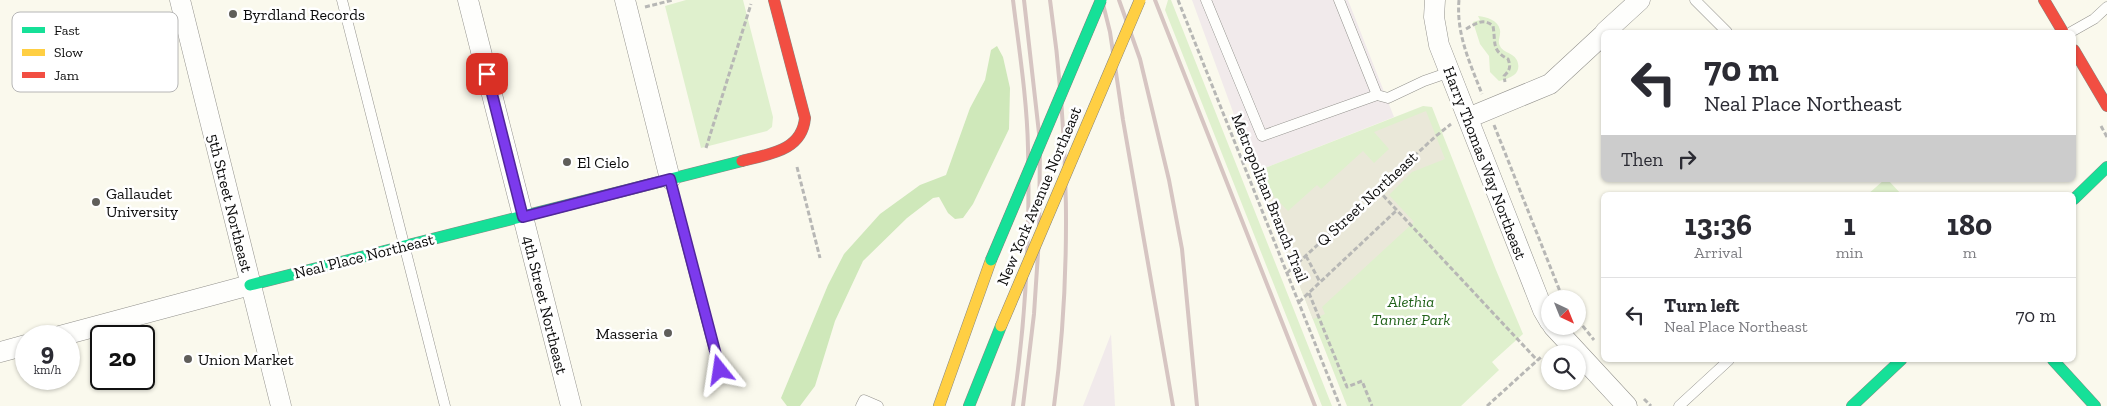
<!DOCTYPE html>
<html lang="en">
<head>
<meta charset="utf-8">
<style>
	:root { --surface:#fff; --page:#f2f2f3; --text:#2b2b33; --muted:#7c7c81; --line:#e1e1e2 }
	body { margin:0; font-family:"Zilla Slab",serif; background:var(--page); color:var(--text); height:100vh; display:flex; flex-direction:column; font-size:19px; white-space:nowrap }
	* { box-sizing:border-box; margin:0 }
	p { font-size:16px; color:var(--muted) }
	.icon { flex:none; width:28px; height:28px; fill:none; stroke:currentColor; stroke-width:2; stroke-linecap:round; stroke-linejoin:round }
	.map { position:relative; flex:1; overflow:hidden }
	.sheet { position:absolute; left:1601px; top:192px; width:475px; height:170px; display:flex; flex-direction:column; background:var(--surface); border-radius:8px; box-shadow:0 1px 4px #0004 }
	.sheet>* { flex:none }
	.hud { position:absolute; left:1601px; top:30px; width:475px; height:152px; border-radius:8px; box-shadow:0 1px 4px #0004; background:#fff; color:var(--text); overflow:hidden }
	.needle { width:32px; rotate:137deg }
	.fabs { position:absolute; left:1541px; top:290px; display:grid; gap:10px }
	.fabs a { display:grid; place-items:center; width:45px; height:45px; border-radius:50%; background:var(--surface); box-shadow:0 1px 4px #0004; font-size:25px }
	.speed { position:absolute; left:15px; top:325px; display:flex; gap:10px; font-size:25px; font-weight:700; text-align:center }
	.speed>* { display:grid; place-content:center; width:65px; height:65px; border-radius:50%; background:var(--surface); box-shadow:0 1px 4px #0004; line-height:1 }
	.speed small { font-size:12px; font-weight:400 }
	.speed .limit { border:2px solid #111; border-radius:8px; background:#fff; color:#111 }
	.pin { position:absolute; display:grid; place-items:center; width:42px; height:42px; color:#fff; margin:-21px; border-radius:10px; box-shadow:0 2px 8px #0006 }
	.me { position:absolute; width:55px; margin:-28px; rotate:345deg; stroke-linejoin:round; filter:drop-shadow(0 0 4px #0008) }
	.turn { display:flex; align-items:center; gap:18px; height:105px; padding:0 20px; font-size:22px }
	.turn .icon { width:65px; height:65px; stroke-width:2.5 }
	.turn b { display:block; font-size:35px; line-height:42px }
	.then { display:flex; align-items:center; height:48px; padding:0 20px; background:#0003; gap:10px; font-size:19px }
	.eta { display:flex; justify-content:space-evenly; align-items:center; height:85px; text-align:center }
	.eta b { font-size:30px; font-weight:700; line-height:35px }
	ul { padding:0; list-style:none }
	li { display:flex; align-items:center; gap:15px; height:75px; padding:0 20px; border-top:1px solid var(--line) }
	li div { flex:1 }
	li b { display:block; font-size:19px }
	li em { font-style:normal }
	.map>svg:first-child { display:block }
	.industrial { fill:#f1eaeb }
	.green { fill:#dff0cd }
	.forest { fill:#cfe8ba }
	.plaza { fill:#eae8d9 }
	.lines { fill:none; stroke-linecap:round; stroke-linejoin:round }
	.lane-casing { stroke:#93928d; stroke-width:11 }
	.street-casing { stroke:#93928d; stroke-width:21 }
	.fast-casing { stroke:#898983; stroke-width:12 }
	.slow-casing { stroke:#898983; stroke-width:12 }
	.jam-casing { stroke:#898983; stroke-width:12 }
	.path { stroke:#b7b7b5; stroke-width:3; stroke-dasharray:5 2.5; stroke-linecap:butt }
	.lane { stroke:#fefefc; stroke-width:10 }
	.street { stroke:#fefefc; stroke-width:20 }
	.fast { stroke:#16e098; stroke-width:11 }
	.slow { stroke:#ffcf43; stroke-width:11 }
	.jam { stroke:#f24e42; stroke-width:11 }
	.rail { stroke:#d6c5c2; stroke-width:4 }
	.fast-bridge-casing { stroke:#807f7a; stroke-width:12; stroke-linecap:butt }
	.slow-bridge-casing { stroke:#807f7a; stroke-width:12; stroke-linecap:butt }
	.fast-bridge { stroke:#16e098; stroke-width:11 }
	.slow-bridge { stroke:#ffcf43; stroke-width:11 }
	.route-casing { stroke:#51269a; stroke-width:12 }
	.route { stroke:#7c3aed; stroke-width:9 }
	.poi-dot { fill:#5f5e5a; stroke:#fff; stroke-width:2 }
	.labels { text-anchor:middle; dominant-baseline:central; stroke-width:5; stroke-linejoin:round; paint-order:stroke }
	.poi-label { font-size:16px; fill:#0b0b0b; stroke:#fff; text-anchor:start }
	.street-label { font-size:16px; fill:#0b0b0b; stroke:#fff }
	.park-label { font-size:16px; font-style:italic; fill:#22631b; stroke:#fff }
	.key { fill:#fff; stroke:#b6b6b6; stroke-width:1 }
	.key-label { font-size:14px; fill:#0b0b0b }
</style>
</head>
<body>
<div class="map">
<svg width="2107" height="406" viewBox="0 0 2107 406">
	<rect width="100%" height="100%" fill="#faf9ed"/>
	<!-- industrial -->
	<path class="industrial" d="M1192 0H1348L1394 117 1255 172Z
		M1111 334 1115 406H1083Z"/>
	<!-- green -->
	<path class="green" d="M686 0H743L773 117 772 127 767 131 701 148 665 6Z
		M1168 0H1171L1332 406H1322L1165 10Z
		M1478 16C1487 17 1498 20 1500 30 1501 36 1497 41 1500 46 1502 51 1508 52 1512 55 1519 59 1521 70 1514 75 1510 78 1504 80 1499 81L1490 72 1489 56 1480 44 1473 22 1480 20Z
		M1423 106 1432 107 1496 270 1523 334 1492 362 1499 370 1461 406H1347L1255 172Z
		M1884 180H1888L1902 195H1867Z"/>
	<!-- forest -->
	<path class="forest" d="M997 46 1003 57 1010 88 1009 129 973 204 963 218 955 219 948 213 939 197 933 198 907 218 863 261 835 321 815 386 800 406H787L781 398 828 285 844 254 880 214 920 185 946 175 970 108 985 80 991 50Z"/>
	<!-- plaza -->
	<path class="plaza" d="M1426 111 1445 159 1412 172 1389 195 1414 222 1322 307 1325 314 1313 319 1262 191 1267 189 1288 211 1317 185 1321 189 1363 151 1374 163 1389 149 1374 132Z"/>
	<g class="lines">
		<defs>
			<path id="lane" d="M342 0 445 406
				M1206 0 1262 136 1377 95 1388 98 1424 81 1450 72
				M1339 0 1377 95
				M1695 0 1727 32
				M2071 32 2094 19 2107 7
				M670 180 720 371
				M861 406 864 400 878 406
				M1679 406 1729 360"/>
			<path id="street" d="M180 0 281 406
				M468 0 571 406
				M625 0 670 179
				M1435 0 1434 17 1439 45 1543 310 1550 322
				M1605 32 1640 0
				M1468 118 1550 84 1604 34
				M1553 326 1627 406
				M60 336 250 285
				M0 352 26 345"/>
			<path id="fast" d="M2074 199 2107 167
				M250 285 742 161
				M2053 360 2095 406
				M969 406 1001 326
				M1852 406 1901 360"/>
			<path id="slow" d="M939 406 991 260"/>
			<path id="jam" d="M2044 0 2063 32
				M2074 50 2107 106
				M742 161C769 154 802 151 805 118L774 0"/>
		</defs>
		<!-- lane casing -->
		<use href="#lane" class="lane-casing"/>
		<!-- street casing -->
		<use href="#street" class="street-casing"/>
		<!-- fast casing -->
		<use href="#fast" class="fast-casing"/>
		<!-- slow casing -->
		<use href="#slow" class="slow-casing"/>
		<!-- jam casing -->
		<use href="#jam" class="jam-casing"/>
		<!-- path -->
		<path class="path" d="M1178 0 1340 406
			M1459 0C1456 34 1470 63 1482 94
			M645 7 673 0
			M1466 29C1476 23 1484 18 1493 26 1496 43 1491 50 1508 59 1511 67 1510 70 1504 76L1505 82
			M1494 125 1563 299
			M2101 126 2107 137
			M706 148 751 4
			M797 167 820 258
			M1378 190 1537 360
			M1306 256 1320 282
			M1287 273 1436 136 1451 124
			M1309 293 1347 387 1362 381 1372 406
			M1299 302 1397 210
			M1578 320 1594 340
			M1644 399 1651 406
			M1487 406 1541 357"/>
		<!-- lane -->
		<use href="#lane" class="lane"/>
		<!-- street -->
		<use href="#street" class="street"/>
		<!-- fast -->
		<use href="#fast" class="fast"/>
		<!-- slow -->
		<use href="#slow" class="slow"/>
		<!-- jam -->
		<use href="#jam" class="jam"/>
		<!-- rail -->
		<path class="rail" d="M1050 0C1069 132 1072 273 1054 406
			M1102 0 1110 32 1123 120 1173 406
			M1119 0 1140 59 1169 180 1182 249 1197 406
			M1155 0 1315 406
			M1013 406C1026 321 1030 233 1028 148 1027 99 1019 49 1013 0
			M1023 406 1034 314 1039 238 1040 142 1024 0"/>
		<defs>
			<path id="fast-bridge" d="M991 260 1101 0"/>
			<path id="slow-bridge" d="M1001 326 1140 0"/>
		</defs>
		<!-- fast-bridge casing -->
		<use href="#fast-bridge" class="fast-bridge-casing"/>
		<!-- slow-bridge casing -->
		<use href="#slow-bridge" class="slow-bridge-casing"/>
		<!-- fast-bridge -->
		<use href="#fast-bridge" class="fast-bridge"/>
		<!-- slow-bridge -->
		<use href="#slow-bridge" class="slow-bridge"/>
	</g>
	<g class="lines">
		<defs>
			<path id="route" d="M487 74 523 217 670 179 720 370"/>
		</defs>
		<!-- route casing -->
		<use href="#route" class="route-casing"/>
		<!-- route -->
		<use href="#route" class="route"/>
	</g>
	<!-- markers -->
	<g class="poi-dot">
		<circle cx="233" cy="14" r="5"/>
		<circle cx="567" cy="162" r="5"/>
		<circle cx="96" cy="202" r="5"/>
		<circle cx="668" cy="333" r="5"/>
		<circle cx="188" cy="359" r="5"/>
	</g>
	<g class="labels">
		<!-- poi labels -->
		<g class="poi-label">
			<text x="243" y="14">Byrdland Records</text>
			<text x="577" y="162">El Cielo</text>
			<text x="106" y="193">Gallaudet<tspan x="106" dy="18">University</tspan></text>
			<text x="658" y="333" text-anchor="end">Masseria</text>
			<text x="198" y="359">Union Market</text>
		</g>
		<!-- street labels -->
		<g class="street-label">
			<text transform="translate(1485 163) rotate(69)">Harry Thomas Way Northeast</text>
			<text transform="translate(1039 196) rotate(-67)">New York Avenue Northeast</text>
			<text transform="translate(1270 198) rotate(68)">Metropolitan Branch Trail</text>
			<text transform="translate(1367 199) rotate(-43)">Q Street Northeast</text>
			<text transform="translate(230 203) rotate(76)">5th Street Northeast</text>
			<text transform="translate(364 256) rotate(-14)">Neal Place Northeast</text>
			<text transform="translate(545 305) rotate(76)">4th Street Northeast</text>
		</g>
		<!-- park labels -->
		<g class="park-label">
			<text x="1411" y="301">Alethia<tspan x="1411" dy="18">Tanner Park</tspan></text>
		</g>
	</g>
	<!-- legend -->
	<rect x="12" y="12" width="166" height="80" rx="8" class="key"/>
	<rect x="22" y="27" width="23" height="6" fill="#16e098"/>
	<rect x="22" y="49" width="23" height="7" fill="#ffcf43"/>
	<rect x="22" y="72" width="23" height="6" fill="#f24e42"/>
	<g class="key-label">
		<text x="54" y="35">Fast</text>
		<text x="54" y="57">Slow</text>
		<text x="54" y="80">Jam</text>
	</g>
</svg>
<div class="fabs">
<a><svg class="needle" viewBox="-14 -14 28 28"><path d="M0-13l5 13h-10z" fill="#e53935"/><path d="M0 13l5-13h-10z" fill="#7c7c81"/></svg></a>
<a><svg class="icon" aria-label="search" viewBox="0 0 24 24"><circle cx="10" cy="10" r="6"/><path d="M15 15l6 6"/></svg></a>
</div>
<div class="speed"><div>9<small>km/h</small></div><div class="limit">20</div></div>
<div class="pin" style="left:487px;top:74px;background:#d93025"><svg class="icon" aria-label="arrive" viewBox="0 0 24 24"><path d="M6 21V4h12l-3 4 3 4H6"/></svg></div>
<svg class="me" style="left:720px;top:370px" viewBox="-20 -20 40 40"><path d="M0-17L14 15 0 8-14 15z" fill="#7c3aed" stroke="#fff" stroke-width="4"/></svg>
<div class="hud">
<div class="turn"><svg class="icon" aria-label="left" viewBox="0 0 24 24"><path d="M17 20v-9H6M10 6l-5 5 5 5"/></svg><div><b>70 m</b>Neal Place Northeast</div></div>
<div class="then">Then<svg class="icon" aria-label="right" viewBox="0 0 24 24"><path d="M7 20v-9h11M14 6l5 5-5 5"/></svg></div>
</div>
<section class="sheet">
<div class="eta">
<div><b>13:36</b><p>Arrival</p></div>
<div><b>1</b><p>min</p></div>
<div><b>180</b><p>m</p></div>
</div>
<ul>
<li><svg class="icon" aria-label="left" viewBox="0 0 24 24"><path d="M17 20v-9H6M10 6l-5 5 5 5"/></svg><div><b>Turn left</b><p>Neal Place Northeast</p></div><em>70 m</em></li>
</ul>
</section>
</div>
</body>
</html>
